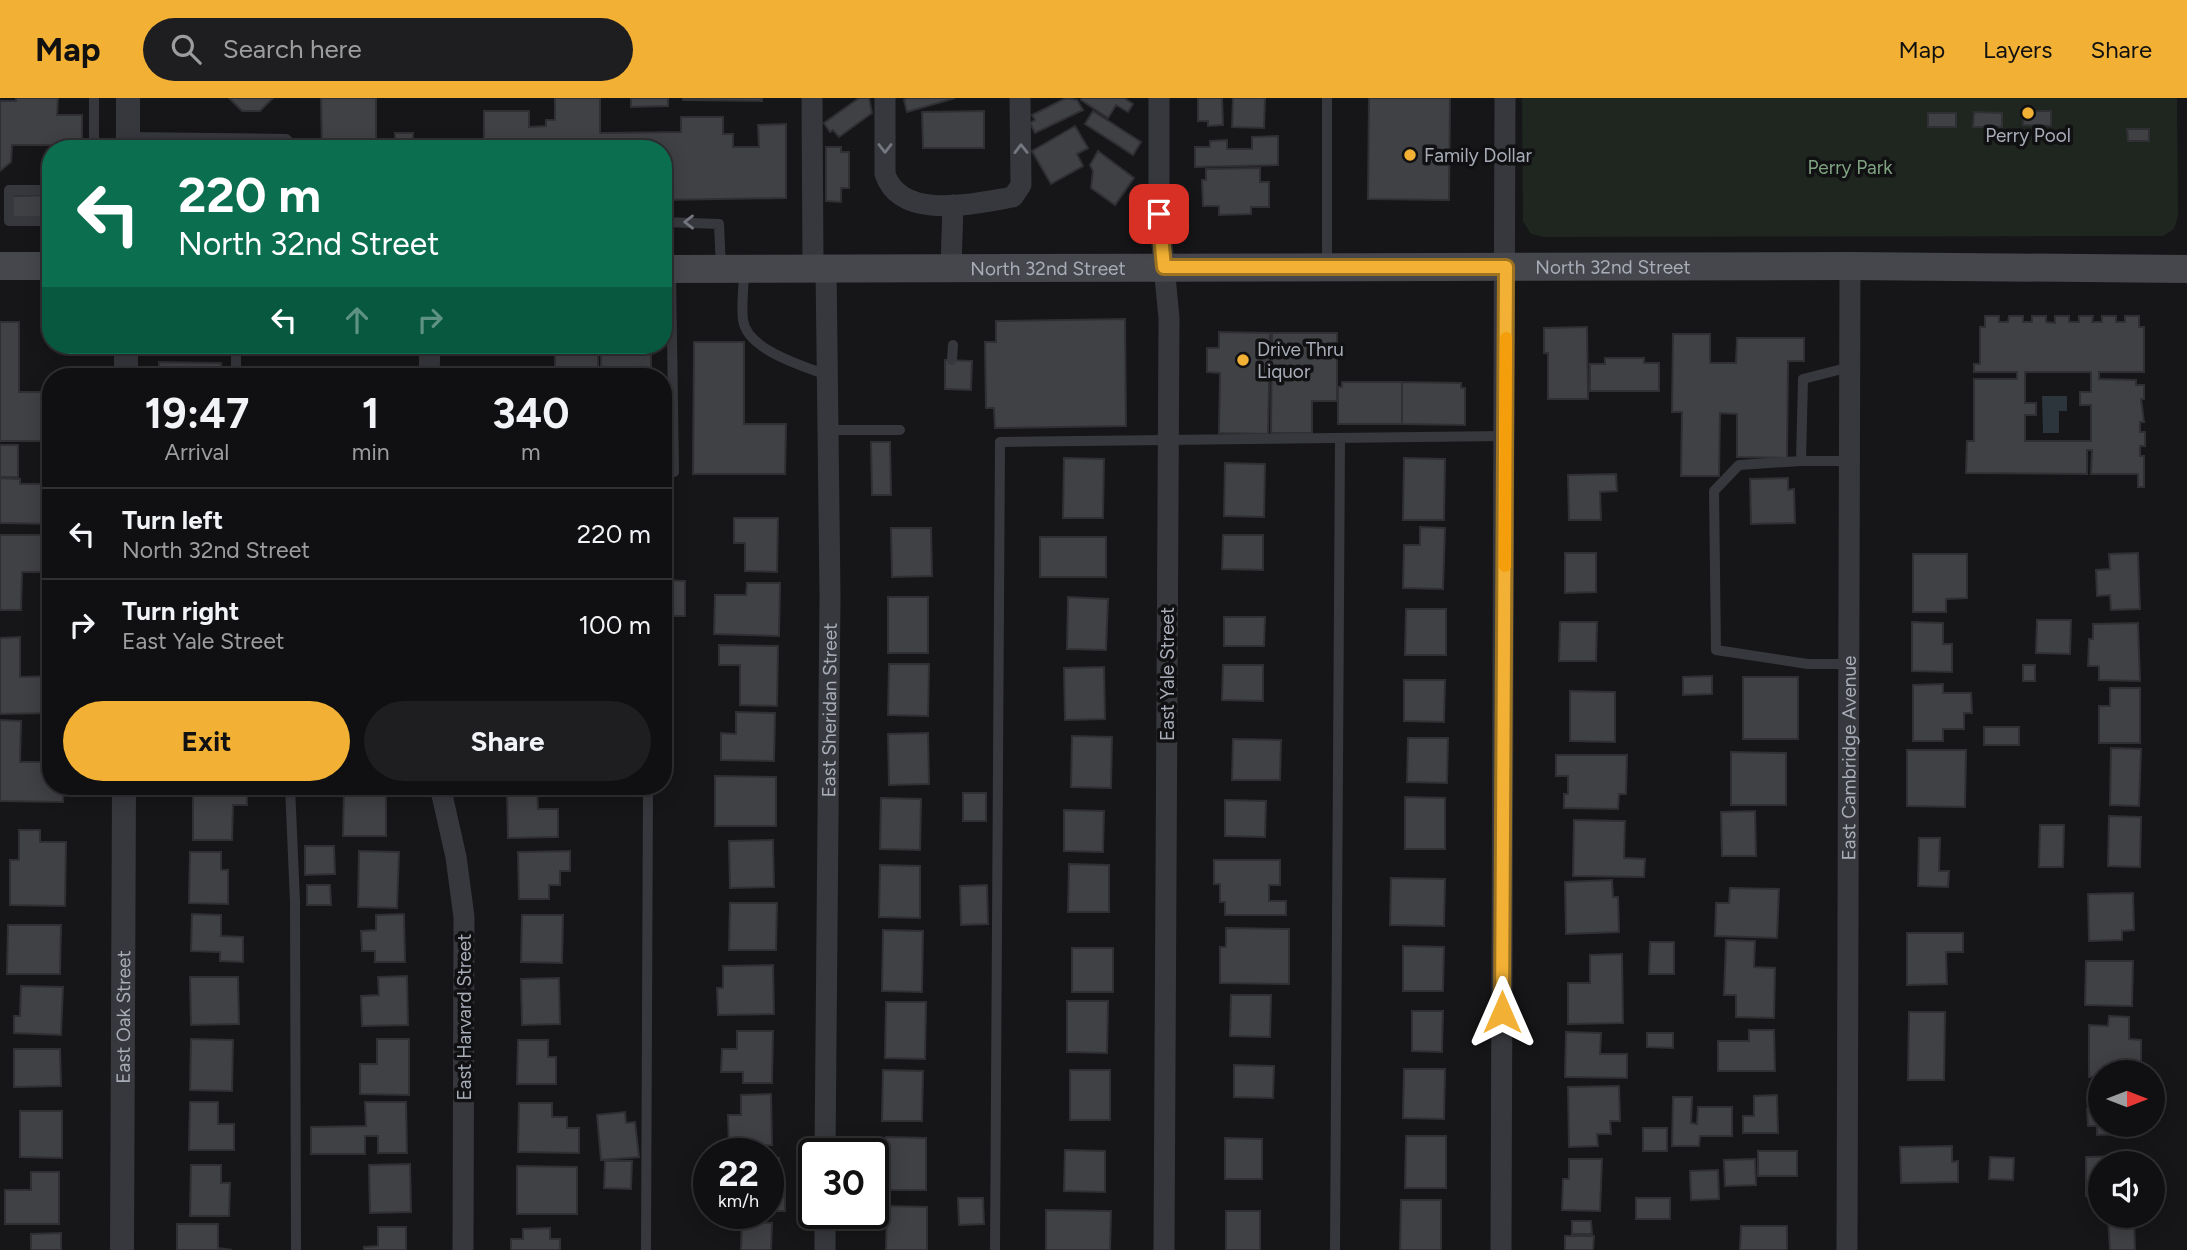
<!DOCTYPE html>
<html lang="en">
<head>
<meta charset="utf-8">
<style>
	:root { --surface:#101012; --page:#1e1e20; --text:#f1f3f6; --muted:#9c9d9f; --line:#303032; --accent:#f2b134 }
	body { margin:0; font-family:Figtree,sans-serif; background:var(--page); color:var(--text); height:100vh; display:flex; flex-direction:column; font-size:26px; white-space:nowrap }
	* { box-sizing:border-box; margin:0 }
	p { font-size:23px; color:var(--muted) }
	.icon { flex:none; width:38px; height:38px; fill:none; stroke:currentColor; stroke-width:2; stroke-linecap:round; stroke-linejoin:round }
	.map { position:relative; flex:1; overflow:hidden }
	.panel { position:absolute; left:42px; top:270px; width:630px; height:427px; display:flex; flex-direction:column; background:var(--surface); border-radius:28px; box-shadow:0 4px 18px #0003,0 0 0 2px var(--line) }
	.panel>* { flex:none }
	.hud { position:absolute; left:42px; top:42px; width:630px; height:214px; border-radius:28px; box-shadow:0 4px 18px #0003,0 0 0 2px var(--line); background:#0b6e4f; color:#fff; overflow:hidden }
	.needle { width:46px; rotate:90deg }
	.buttons { position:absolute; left:2088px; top:962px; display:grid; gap:14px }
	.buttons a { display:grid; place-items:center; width:77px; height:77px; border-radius:50%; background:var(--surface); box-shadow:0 4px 18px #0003,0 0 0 2px var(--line); font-size:35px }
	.speed { position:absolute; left:693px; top:1040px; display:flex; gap:14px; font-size:35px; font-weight:700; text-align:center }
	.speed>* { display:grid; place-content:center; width:91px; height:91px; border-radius:50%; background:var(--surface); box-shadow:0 4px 18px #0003,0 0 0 2px var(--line); line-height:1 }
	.speed small { font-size:18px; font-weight:400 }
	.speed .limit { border:4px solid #111; border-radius:10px; background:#fff; color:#111 }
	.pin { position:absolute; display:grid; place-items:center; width:60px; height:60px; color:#fff; margin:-30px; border-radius:14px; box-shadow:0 4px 10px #0006 }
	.me { position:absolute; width:77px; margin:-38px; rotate:0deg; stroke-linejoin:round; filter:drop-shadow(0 0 5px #0008) }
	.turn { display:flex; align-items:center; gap:24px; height:147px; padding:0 21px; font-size:32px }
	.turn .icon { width:91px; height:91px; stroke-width:2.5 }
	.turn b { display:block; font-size:49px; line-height:60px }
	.lanes { display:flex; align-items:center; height:66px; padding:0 21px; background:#0003; justify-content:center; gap:35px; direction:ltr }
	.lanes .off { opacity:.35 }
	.eta { display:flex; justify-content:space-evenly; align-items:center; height:119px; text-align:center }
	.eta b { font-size:42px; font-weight:700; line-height:49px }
	.button { display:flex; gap:14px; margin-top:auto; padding:14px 21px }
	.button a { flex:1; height:80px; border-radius:42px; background:var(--accent); color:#111; font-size:28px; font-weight:700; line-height:80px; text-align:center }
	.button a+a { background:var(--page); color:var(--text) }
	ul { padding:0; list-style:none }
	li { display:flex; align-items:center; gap:21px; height:91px; padding:0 21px; border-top:2px solid var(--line) }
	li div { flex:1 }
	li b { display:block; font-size:26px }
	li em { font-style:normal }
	header { display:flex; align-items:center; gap:42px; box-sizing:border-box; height:98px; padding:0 35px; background:var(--accent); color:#111 }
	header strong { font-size:33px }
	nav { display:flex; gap:38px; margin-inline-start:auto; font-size:24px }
	.search { width:490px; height:63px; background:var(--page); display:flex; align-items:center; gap:18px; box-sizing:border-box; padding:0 24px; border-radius:38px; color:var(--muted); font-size:26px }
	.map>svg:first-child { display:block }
	.green { fill:#1e261f }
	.water { fill:#2c353c }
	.building { fill:#404145; stroke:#303034; stroke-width:2; fill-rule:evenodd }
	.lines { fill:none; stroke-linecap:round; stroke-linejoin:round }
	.service { stroke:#37383d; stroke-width:10 }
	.minor { stroke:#37383d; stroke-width:21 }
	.tertiary { stroke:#37383d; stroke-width:24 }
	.secondary { stroke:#45474d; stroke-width:28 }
	.oneway { stroke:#757881 }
	.route-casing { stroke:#9d7322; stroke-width:18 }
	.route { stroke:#f2b134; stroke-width:12 }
	.slow { stroke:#f59e0b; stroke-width:12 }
	.poi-dot { fill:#f2b134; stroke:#111113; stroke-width:2.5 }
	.labels { text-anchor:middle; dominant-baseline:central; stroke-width:7; stroke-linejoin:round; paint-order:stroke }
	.poi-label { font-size:19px; fill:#a8adb8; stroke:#111113; text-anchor:start }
	.park-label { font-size:19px; fill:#7fa381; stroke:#111113 }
	.street-label { font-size:19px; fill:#a8adb8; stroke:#111113 }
</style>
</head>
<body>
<header>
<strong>Map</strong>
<div class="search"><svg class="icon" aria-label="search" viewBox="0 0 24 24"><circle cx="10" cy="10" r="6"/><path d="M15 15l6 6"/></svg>Search here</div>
<nav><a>Map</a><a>Layers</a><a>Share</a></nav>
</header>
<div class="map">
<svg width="2187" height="1152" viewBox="0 0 2187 1152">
	<rect width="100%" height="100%" fill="#161618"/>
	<!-- green -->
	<path class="green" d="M1522 0H2177L2178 118 2174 131 2163 138 1545 139 1531 136 1523 123Z"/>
	<!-- water -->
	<path class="water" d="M2042 298H2067V313H2059V335H2043Z"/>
	<!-- building -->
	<path class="building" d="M16 0H58L57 17H82V47H12L11 64 0 73V3H16Z
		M229 0H273L260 13H242Z
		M321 0H376V51H322Z
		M555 0H600V35L681 34V19H723V36H733V49H759L758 27 786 26V100L663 102V51H484V13H529V29L546 28V22H555Z
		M631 0H668V8L631 9Z
		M683 0H762V3L683 2Z
		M859 0H869L872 15 839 39 833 32 830 34 824 25Z
		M955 0 907 14 904 2 907 0Z
		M1066 0 1077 2 1083 12 1035 35 1030 25 1035 22 1032 17Z
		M1082 0H1124L1133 6 1128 14 1116 7 1108 20 1081 2Z
		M1198 0H1222L1223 27 1208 28V23H1198Z
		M1233 0H1265L1264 30 1232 29Z
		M1369 0H1450L1449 102 1368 101Z
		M984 13V50H923L922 14Z
		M1093 13 1141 44 1133 57 1085 26Z
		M2023 13H2051V28L2023 27Z
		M1974 14 2002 15V29H1973Z
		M1928 15H1956V29H1928Z
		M1075 28 1088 50 1077 56 1083 68 1051 86 1032 53Z
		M2127 31H2149V43H2128Z
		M395 35H413V42H450V51H388V45H395Z
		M1278 38V67L1195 69V49H1210V43L1227 42V51H1252V39Z
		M826 49H841V54H849V90H841V104L826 103Z
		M1098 53 1134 80 1115 107 1091 90 1093 73 1090 67Z
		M1260 70V84H1269V109H1251V116L1219 117V108H1203L1202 82H1206V71Z
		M51 97V119L13 120V98Z
		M1985 218H1999V224H2008L2009 218H2023V224H2032V218H2046V224L2055 225V218H2069V224H2079V218H2093L2092 224H2102V218H2116V224H2125V218H2139V229H2144V274H2099V281L2136 282V287H2144V301H2141L2144 324H2140V334H2145V348H2140V358H2144V389H2138V376H2091L2092 352H2087V376L1966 375 1967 343H1974V281H2017V274H1974V266H1980V229H1985ZM2025 274H2091V294H2080V307H2091V343H2025V317H2036V305H2025Z
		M1125 221 1126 328 995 330 994 310H986L985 244H996V223Z
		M0 224H19V294H51V343H0Z
		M1587 229 1588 301H1548V255H1544V230Z
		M1219 234 1270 235 1268 336 1219 335 1220 275 1207 274V250H1219Z
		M1272 235H1337V303H1312V335H1271Z
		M1673 236H1710V265H1736L1737 240H1804V263H1788L1787 360 1737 359V316L1720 315 1719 378H1681L1682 314H1672Z
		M694 244H744V326H786L785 376H693Z
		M555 247H598V278H555Z
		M601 247H651V278H601Z
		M1605 260H1644V265H1659V293H1590V266H1605Z
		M945 262 972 263 971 292 945 291Z
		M159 264 221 265V278H159Z
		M1342 284H1402V326H1338V289H1342Z
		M1402 284 1461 285V290H1465V327L1402 326Z
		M871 344H890L891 397H872Z
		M0 347H18V379H0Z
		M1064 360 1104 361 1103 420H1063Z
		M1404 360 1445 361 1444 422H1403Z
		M1225 365 1265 366 1264 419 1224 418Z
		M1616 376 1617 393 1600 394 1601 422H1569L1568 377Z
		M0 380 20 381V386H43V391H51V426L0 425Z
		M1788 380V392L1794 391 1795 425 1751 426 1750 381Z
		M734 420H778L777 474 745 473V445H734Z
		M1420 429 1445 430 1443 491 1403 490 1404 447H1420Z
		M891 430H931L932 478 892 479Z
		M0 437H51V474H22L21 512H0Z
		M1223 437H1263V472L1222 471Z
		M1040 439H1106V479H1040Z
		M1565 455H1596V494L1565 495Z
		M2138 455 2140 511 2111 512 2110 497 2097 498 2096 472 2110 471 2109 456Z
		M1913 456H1967V500L1946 501V514H1913Z
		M663 482 685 483V518H663Z
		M747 485H780L779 538 714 536 715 497H746Z
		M888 499H928V555H888Z
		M1068 499 1108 501 1106 552 1067 551Z
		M1406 511H1446V557H1405Z
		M1224 519H1265L1264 548H1224Z
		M2037 522H2071L2070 556 2036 555Z
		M1560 524H1597L1596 563H1559Z
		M1912 524 1943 525V546H1952V574L1912 573Z
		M2138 525 2140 583 2099 582V568H2088L2089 541H2093V526Z
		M20 539V579L51 578V615L0 616V540Z
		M719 547 778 548 777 608 740 607V567H719Z
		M889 566H929L928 618 888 617Z
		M1223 567H1263V603L1222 602Z
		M2023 567H2035V583H2023Z
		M1104 569 1105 621 1065 622 1064 570Z
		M1712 578V596L1683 597V579Z
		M1743 579H1798V641H1743Z
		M1404 582H1445L1444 624 1404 623Z
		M1943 586V595H1971L1972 615H1964V631H1943V643H1913V587Z
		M2110 590H2140V645H2099V608H2110Z
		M1570 593 1615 594V644L1570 643Z
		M736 614 775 615 774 663 721 662V635L736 636Z
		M0 622 21 623 20 664H51V688H64L63 704 0 703Z
		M1984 629H2019V647H1984Z
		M928 635 929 686 889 687 888 636Z
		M1072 638 1112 639 1111 690 1071 689Z
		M1408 640H1448L1447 685 1407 684Z
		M1233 641 1281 642 1280 682H1232Z
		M2111 650 2141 651 2139 708 2110 707Z
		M1907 652H1966L1965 709 1907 708Z
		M1731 654 1786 655V707H1731Z
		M1556 657H1627L1626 696H1619L1618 711 1564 710V696H1568V678H1556Z
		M715 678 776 679V728H715Z
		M193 690 247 691V707H233L232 742H193Z
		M344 691H386V738H343Z
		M537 691 538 711H558V739L508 740 507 692Z
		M963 695H986V723H963Z
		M1405 699 1445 700V751H1405Z
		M881 700 921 701 920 752 880 751Z
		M1225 702 1266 703 1265 739 1225 738Z
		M1064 712 1104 713 1103 754 1064 753Z
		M1755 713 1756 758H1722L1721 714Z
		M2109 718 2141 719 2140 769 2108 768Z
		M1574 722 1625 723 1624 760 1645 761 1644 779 1573 778Z
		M2040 727H2064L2063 769H2039Z
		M19 732H40V744H66L65 808 10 807V762H19Z
		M1919 740H1940L1939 773H1949L1948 789 1918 788Z
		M773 742 774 789 730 790 729 743Z
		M305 748H334L335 776 305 777Z
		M359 753 399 754 397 810 358 809Z
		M570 753V773H560V787H549V801H519L518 754Z
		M190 754H221V772H228V806L189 805Z
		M1214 762H1280V787H1269V803H1286V817H1225V804H1220V786H1214Z
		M1069 766 1109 767V814H1068Z
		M880 767 920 768V820L879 819Z
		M1391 780 1445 781 1444 828 1390 827Z
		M1612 782 1613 799H1618L1619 834 1566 836 1565 784Z
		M307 787H330L331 807H307Z
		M987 787 988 826 961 827 960 788Z
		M1730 790 1779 791 1777 840 1715 838 1716 805H1729Z
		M2133 795 2134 832 2122 833V842L2089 843 2088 796Z
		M730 805H777L776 852H729Z
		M192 816 221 817V838L243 839V864L220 863V854L191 853Z
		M404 816 405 864H375V853H362L361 833 376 832V817Z
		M522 817H563L562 865 521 864Z
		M8 827H61L60 876H7Z
		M1226 830 1289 831V886L1220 885V849H1226Z
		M883 832 923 833 922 894 882 893Z
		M1907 835H1963V854H1946L1947 886 1907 887Z
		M1726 842 1755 843 1754 869 1775 870 1774 920 1736 919V897H1724Z
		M1650 844H1674V876H1649Z
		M1403 848 1444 849 1443 893H1403Z
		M1072 850H1113V894H1072Z
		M1622 856 1623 925 1568 926V885H1590V857Z
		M2086 863H2133L2132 908 2085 907Z
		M773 867 774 916 718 917 717 890H723V868Z
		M407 878 408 927 362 928 361 898 379 897 378 879Z
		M190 879H238L239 926 191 927Z
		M559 880 560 926 522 927 521 881Z
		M21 888 63 889 61 937 14 935V918H20Z
		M1231 897H1271L1270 939 1230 938Z
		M1067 903H1108L1107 955 1067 954Z
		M886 904H926L925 961 885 960Z
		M1412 913H1443L1442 954 1412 953Z
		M1909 914H1945L1944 982H1908Z
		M2109 918 2129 919V941L2141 942V965H2132V975H2100V979H2089V927L2108 928Z
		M1749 932H1774L1775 973H1718V943H1749Z
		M737 933H773L772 985H743V974H721L722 951H737Z
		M1566 934 1601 935 1600 956H1627V980L1565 979Z
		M1647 935H1673V950L1647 949Z
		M191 941 233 942 232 993 190 992Z
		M377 941H409V997L360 996V966H377Z
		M518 942H548V959H556V986H517Z
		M14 951H60L61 988 14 989Z
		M1234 967 1274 968 1273 1000 1234 999Z
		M1404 971H1445L1444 1021 1403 1020Z
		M883 972 923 973 922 1023H882Z
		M1070 972H1110V1022H1070Z
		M1619 988 1620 1023H1610L1611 1036H1597L1598 1048 1569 1049 1568 989Z
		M2097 993H2100V1027H2133V1036L2097 1037V1028H2088L2087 1011H2098Z
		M771 996 772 1047 729 1048 728 1017H741V997Z
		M1777 997 1778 1035H1743V1018H1754V998Z
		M1673 999H1692L1691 1025 1697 1026 1698 1009H1732V1038H1700L1699 1048H1672Z
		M190 1004H218V1026H234V1052H189Z
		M365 1004H406L407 1055H378V1038H365V1056H311V1029L366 1028Z
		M519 1005H552V1019H567V1030H579V1055L518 1054Z
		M20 1013H62V1060L20 1059Z
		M625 1014 626 1025 635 1024 639 1059 601 1062 597 1017Z
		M1643 1030H1667V1053H1643Z
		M1406 1038H1446V1090H1405Z
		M886 1039 926 1040V1092H885Z
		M1225 1040 1262 1041V1081H1225Z
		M1952 1048V1064L1958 1063V1084L1901 1085 1900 1049Z
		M1065 1052 1105 1053V1094L1064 1093Z
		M1758 1053H1797V1078H1758Z
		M2136 1058V1066H2100V1097L2086 1098V1059Z
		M1990 1059 2014 1060 2013 1082 1989 1081Z
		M768 1060H779V1083H785V1113H768Z
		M1569 1061H1602L1600 1113 1562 1112 1563 1081H1569Z
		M1755 1061 1756 1087 1725 1088 1724 1062Z
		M605 1063H632L631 1091 604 1090Z
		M410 1066 411 1114 370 1115 369 1067Z
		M191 1067H221V1085H230L229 1118H190Z
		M517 1068 577 1069V1116H517Z
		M1718 1072 1719 1101 1691 1102 1690 1073Z
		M31 1074H59V1126H5V1092H31Z
		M958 1100H983L984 1126 959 1127Z
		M1636 1100H1670V1121H1636Z
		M1401 1102H1441V1152H1400Z
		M887 1108 927 1109V1152H886Z
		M2152 1109 2153 1120 2134 1121 2135 1152H2110L2108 1118H2152Z
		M1046 1112 1111 1113 1110 1152H1046Z
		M1226 1113H1260V1152H1226Z
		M1572 1123H1591L1592 1136H1572Z
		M742 1124 772 1125 771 1152H741Z
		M177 1126H218V1150L232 1152H177Z
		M1741 1128H1787V1152H1740Z
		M378 1129H406V1152H364V1149L378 1148Z
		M550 1130V1141H560V1152H511V1141H523V1131Z
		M61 1135V1152H31V1136Z
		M1565 1138H1594L1593 1152H1565Z"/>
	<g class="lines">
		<!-- service -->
		<path class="service" d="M94 0V51
			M1327 0V169
			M128 39 286 41 297 51
			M51 92H9V123H51
			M663 124 719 126 721 170
			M744 172C744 188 741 206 743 222 747 252 803 268 827 277
			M671 173 674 374
			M231 247 236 256V278
			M381 247 382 250 430 248
			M952 262 953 247
			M828 332H900
			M1801 363 1739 367 1714 393 1716 552 1808 566H1848
			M1849 363H1801L1803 281 1850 269
			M290 688 295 804 296 1152
			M646 1152 648 688
			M995 1152 1000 344 1505 338
			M1335 1152 1340 341"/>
		<!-- minor -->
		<g class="minor">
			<path d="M812 0 813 168"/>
			<path d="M885 0V76C901 124 976 105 1013 99L1021 87 1020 0"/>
			<path d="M1159 0V116L1169 220 1164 1152"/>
			<path d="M951 169 953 107"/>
			<path d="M429 278 430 247"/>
			<path d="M440 688 456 759 464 819 463 1152"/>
			<path id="s1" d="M825 1055 830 498 826 168"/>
			<path d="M825 1152V1115"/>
			<path d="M1501 1152 1505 0"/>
			<path id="s2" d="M1847 1152 1850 168"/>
		</g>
		<!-- tertiary -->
		<g class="tertiary">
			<path d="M128 51V0"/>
			<path d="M126 278V247"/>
			<path id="s3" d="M122 1152 124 688"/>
		</g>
		<!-- secondary -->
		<g class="secondary">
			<path d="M0 168H51"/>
			<path id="s4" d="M663 171 1850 168 2187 171"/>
		</g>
	</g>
	<!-- one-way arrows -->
	<defs><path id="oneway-chevron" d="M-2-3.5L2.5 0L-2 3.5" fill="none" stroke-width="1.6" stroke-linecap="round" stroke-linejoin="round" transform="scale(1.75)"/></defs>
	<g class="oneway">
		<use href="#oneway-chevron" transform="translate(885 50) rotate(90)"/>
		<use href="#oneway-chevron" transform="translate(1021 51) rotate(-91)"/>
		<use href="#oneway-chevron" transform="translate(689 124) rotate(180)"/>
	</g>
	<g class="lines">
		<defs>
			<path id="route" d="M1159 116 1164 169H1506L1502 914"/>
		</defs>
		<!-- route casing -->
		<use href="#route" class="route-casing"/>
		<!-- route -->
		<use href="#route" class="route"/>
		<!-- slow -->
		<path class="slow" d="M1505 468 1506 240"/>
	</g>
	<!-- markers -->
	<g class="poi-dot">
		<circle cx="2028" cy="15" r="7"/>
		<circle cx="1410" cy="57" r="7"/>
		<circle cx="1243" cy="262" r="7"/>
	</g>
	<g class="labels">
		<!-- poi labels -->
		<g class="poi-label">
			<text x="2028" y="37" text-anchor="middle">Perry Pool</text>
			<text x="1424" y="57">Family Dollar</text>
			<text x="1257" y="251">Drive Thru<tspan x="1257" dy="22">Liquor</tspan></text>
		</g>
		<!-- park labels -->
		<g class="park-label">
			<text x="1850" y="69">Perry Park</text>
		</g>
		<!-- street labels -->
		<g class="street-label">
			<text stroke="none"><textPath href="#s4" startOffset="385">North 32nd Street</textPath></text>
			<text stroke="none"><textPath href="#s4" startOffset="950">North 32nd Street</textPath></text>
			<text transform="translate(1167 576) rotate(-90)">East Yale Street</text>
			<text stroke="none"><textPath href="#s1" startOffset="443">East Sheridan Street</textPath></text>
			<text stroke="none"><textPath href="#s2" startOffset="492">East Cambridge Avenue</textPath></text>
			<text transform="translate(464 919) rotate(-90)">East Harvard Street</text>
			<text stroke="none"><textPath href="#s3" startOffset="233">East Oak Street</textPath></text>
		</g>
	</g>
</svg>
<div class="buttons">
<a><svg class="needle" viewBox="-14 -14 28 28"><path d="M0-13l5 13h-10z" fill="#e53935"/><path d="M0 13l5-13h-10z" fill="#9c9d9f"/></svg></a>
<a><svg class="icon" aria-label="sound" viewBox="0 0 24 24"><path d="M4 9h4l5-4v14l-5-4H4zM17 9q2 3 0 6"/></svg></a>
</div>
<div class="speed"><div>22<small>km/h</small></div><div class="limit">30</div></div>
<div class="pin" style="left:1159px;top:116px;background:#d93025"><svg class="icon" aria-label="arrive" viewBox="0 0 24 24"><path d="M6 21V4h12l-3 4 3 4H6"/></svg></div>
<svg class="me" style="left:1502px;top:914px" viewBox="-20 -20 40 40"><path d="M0-17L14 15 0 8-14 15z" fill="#f2b134" stroke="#fff" stroke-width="4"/></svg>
<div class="hud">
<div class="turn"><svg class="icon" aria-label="left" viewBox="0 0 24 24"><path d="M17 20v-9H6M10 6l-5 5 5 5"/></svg><div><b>220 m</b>North 32nd Street</div></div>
<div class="lanes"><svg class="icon" aria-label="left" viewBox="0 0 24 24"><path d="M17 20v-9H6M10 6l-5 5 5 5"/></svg><svg class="icon off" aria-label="ahead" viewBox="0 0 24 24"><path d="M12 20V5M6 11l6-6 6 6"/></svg><svg class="icon off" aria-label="right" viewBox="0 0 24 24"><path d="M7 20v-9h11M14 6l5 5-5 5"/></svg></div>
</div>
<section class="panel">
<div class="eta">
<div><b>19:47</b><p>Arrival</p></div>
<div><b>1</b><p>min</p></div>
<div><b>340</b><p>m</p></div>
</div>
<ul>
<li><svg class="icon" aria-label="left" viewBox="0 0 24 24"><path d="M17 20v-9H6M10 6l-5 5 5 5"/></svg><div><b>Turn left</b><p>North 32nd Street</p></div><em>220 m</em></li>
<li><svg class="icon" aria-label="right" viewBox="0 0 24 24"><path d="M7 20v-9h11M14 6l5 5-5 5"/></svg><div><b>Turn right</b><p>East Yale Street</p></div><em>100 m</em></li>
</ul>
<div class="button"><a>Exit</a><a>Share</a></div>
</section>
</div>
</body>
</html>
